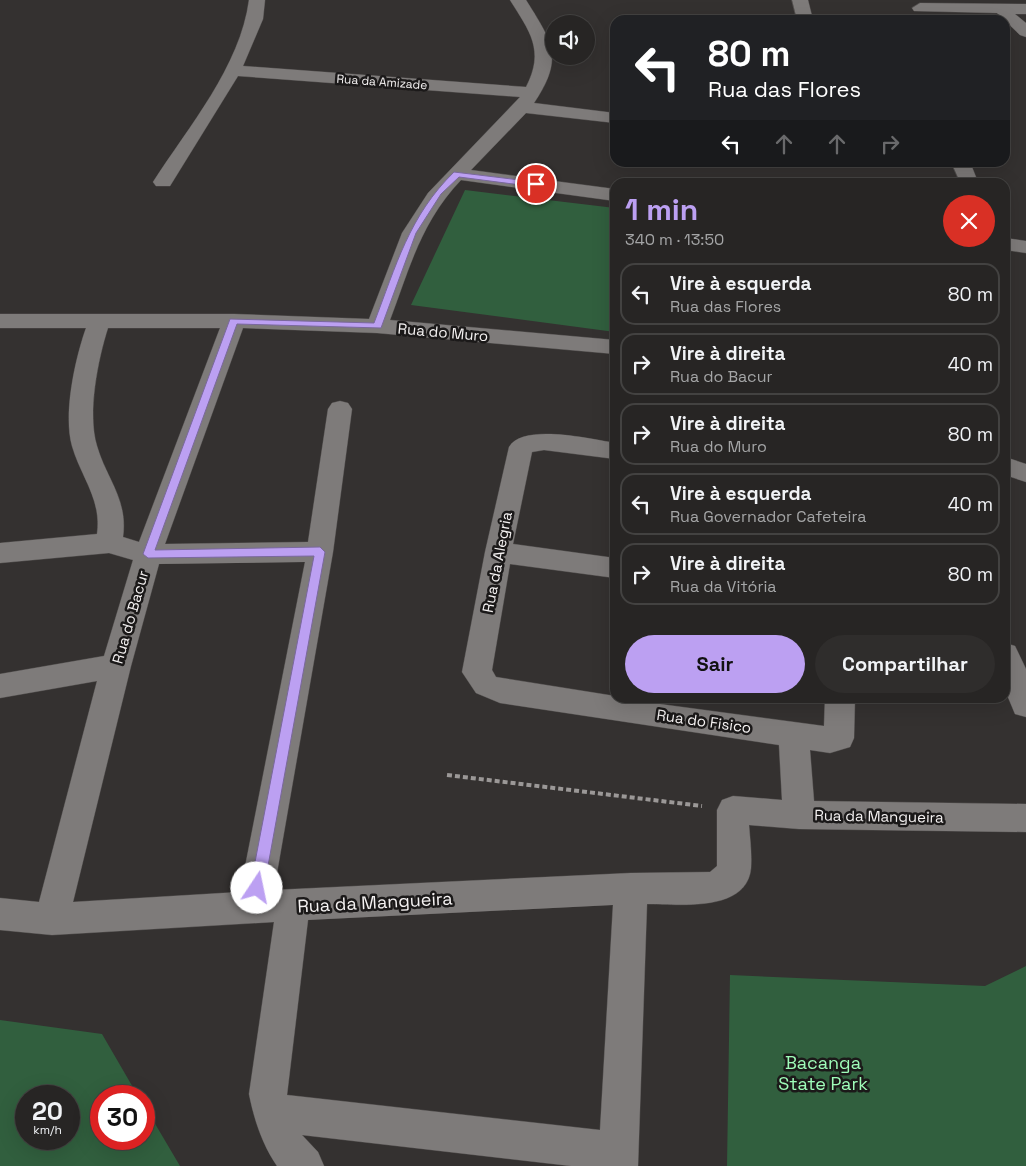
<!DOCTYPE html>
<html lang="pt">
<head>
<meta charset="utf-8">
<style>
	:root { --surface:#272524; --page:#2f2d2c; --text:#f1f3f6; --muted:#a4a5a6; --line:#434241; --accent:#bca0f2 }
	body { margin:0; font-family:"Space Grotesk",sans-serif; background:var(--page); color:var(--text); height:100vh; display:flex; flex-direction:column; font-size:19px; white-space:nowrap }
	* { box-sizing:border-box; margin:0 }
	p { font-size:16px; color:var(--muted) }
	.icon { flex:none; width:28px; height:28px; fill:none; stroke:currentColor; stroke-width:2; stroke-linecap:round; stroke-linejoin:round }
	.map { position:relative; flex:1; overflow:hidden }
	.panel { position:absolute; left:610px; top:178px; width:400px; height:525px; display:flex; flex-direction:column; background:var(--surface); border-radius:15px; box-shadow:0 5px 20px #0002,0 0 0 1px var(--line) }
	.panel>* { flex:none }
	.hud { position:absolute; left:610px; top:15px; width:400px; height:152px; border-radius:15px; box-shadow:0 5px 20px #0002,0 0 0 1px var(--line); background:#202124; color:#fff; overflow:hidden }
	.tools { position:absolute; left:545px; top:15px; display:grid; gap:10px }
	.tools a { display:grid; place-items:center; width:50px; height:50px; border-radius:50%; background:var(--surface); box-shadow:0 5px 20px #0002,0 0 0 1px var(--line); font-size:25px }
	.speed { position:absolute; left:15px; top:1085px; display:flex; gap:10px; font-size:25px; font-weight:700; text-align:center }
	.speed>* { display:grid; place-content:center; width:65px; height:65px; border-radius:50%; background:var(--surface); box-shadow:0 5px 20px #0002,0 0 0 1px var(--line); line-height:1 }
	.speed small { font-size:12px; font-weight:400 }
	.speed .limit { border:8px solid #d22; background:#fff; color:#111 }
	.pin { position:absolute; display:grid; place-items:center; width:42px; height:42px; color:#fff; margin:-21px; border:2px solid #fff; border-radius:50%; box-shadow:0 1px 5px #0007 }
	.me { position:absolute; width:55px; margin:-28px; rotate:11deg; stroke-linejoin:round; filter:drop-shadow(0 0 4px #0008) }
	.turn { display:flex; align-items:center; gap:18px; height:105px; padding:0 15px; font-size:22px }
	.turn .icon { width:65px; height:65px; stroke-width:2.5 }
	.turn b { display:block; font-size:35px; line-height:42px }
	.lanes { display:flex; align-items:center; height:48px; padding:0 15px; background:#0003; justify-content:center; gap:25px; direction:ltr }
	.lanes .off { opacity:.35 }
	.round { display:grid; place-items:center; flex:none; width:52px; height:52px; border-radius:26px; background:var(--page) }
	.headline { display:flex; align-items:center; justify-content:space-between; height:85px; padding:0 15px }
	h1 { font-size:30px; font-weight:600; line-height:38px; color:var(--accent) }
	.button { display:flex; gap:10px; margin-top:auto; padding:10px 15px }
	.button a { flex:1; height:58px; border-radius:30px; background:var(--accent); color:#111; font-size:20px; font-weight:600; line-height:58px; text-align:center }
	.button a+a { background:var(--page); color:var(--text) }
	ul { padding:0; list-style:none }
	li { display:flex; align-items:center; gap:15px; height:62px; margin:0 10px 8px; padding:0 5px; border:2px solid var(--line); border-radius:15px }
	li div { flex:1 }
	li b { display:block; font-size:19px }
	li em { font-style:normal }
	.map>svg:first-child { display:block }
	.green { fill:#315f3e; fill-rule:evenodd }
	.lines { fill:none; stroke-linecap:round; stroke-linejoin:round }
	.minor-casing { stroke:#504d4c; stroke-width:1 }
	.path { stroke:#9b9897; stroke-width:4; stroke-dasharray:5 3; stroke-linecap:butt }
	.minor { fill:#7e7b7a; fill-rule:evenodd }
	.route { fill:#bca0f2; stroke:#7a689d }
	.labels { text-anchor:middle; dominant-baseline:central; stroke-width:5; stroke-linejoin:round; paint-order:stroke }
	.far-street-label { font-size:12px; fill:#f5f2f2; stroke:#1b1919 }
	.street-label { font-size:15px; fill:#f5f2f2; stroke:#1b1919 }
	.near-street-label { font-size:18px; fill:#f5f2f2; stroke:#1b1919 }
	.near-park-label { font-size:18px; fill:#9ffdb9; stroke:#1b1919 }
</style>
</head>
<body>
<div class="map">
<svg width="1026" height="1166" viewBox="0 0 1026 1166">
	<rect width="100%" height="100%" fill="#343130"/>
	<!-- green -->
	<path class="green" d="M465 190 615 208V332L411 305Z
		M1026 966V1166H727L730 975 985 986Z
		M0 1020 102 1034 138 1096H101V1139H144V1105L180 1166H0ZM69 1096V1139H26V1096Z"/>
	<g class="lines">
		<defs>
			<path id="minor" d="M249 0H265L263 19 243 66 526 87C545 50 530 32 510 0H526C553 43 564 58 534 103L615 113V123L526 113 471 170 615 189V201L461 180C421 222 410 267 390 320L615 340V354L377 333 243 328 165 544 308 542 328 409 332 403 340 401 348 403 352 409 333 552 274 890 631 873 710 872 717 866V810L722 800 733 796 782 800 779 745 500 703 476 693 462 672 485 552 509 447C523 423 590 439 615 443V459L544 450 532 452 513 544 615 558V578L510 564 492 670 496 677 615 696V698L824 726 825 698H855L854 738 850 747 830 753 810 750 814 801 1026 804V832L799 829 749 825C750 839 752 854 751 868 747 913 678 904 647 904L638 1166H571L302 1135 318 1152 324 1166H277C262 1144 254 1119 249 1094L274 922 52 935 0 930V898L39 902 97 681 0 698V674L104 656 133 560 109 553 0 563V543L97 534C102 500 81 477 72 446 63 414 75 359 86 328H0V314H234L369 319 402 233 428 193 520 97 238 76 170 186H156L153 182C189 126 240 67 249 0ZM108 328H220L139 542 123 537C128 499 107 480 97 446 87 414 98 359 108 328ZM305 562 240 892 73 902 131 666 159 564ZM613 905 600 1130 287 1095 308 920Z
				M792 0H808L813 20H797Z
				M920 3 1026 4V14H1015L1026 23V37L1020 35 997 13 914 11 912 8Z
				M951 162H970L978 182H960Z
				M1005 238 1026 241V253L1005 250Z
				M1005 457 1026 464V482L1005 475Z
				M1005 643 1015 646 1026 669V717L1015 714 1005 690Z"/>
		</defs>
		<!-- minor casing -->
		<use href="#minor" class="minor-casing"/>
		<!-- path -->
		<path class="path" d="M447 775 702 806"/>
		<!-- minor -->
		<use href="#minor" class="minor"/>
	</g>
	<!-- route -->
	<path class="route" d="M454 172 536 182 540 184 536 187 459 177 441 194 416 233 381 328 237 324 155 550 320 547 325 552 264 888 262 893 257 895 252 893 250 888 314 556 148 558 143 554 230 319 374 323C396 266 409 216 454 172Z"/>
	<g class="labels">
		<!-- far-street labels -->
		<g class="far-street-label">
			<text transform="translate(382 82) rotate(4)">Rua da Amizade</text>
		</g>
		<!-- street labels -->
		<g class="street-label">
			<text transform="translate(443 332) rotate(5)">Rua do Muro</text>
			<text transform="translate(497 562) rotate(-79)">Rua da Alegria</text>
			<text transform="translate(130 617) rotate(-74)">Rua do Bacur</text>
			<text transform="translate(704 721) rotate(8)">Rua do Fisico</text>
			<text transform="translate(879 816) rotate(1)">Rua da Mangueira</text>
		</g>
		<!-- near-street labels -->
		<g class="near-street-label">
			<text transform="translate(375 902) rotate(-3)">Rua da Mangueira</text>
		</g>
		<!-- near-park labels -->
		<g class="near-park-label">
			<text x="823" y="1062">Bacanga<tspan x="823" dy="21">State Park</tspan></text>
		</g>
	</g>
</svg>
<div class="tools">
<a><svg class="icon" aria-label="sound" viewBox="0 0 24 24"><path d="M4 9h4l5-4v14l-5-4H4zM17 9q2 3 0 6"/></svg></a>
</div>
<div class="speed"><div>20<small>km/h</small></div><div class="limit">30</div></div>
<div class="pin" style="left:536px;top:184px;background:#d93025"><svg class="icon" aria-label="arrive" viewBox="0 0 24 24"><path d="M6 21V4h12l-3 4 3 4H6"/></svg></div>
<svg class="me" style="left:257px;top:888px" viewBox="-20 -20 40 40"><circle r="19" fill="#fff"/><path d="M0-13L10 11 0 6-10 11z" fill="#bca0f2"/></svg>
<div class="hud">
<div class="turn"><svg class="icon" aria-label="left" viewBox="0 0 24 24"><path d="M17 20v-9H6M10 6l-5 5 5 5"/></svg><div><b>80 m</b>Rua das Flores</div></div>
<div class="lanes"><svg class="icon" aria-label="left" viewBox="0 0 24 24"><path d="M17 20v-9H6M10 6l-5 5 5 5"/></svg><svg class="icon off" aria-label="ahead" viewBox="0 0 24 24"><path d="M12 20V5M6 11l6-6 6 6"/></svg><svg class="icon off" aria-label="ahead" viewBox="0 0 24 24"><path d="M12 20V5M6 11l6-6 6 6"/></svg><svg class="icon off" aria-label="right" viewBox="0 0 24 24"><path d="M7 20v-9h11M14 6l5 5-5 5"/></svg></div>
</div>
<section class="panel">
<div class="headline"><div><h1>1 min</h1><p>340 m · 13:50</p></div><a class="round" style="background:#d93025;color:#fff"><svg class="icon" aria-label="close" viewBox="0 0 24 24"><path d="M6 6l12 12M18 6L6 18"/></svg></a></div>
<ul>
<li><svg class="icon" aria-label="left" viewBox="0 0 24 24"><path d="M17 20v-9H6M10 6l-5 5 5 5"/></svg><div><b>Vire à esquerda</b><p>Rua das Flores</p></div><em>80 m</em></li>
<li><svg class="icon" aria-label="right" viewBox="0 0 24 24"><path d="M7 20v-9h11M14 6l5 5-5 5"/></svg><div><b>Vire à direita</b><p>Rua do Bacur</p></div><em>40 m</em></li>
<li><svg class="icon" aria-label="right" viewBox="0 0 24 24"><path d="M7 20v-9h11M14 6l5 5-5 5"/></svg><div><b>Vire à direita</b><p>Rua do Muro</p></div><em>80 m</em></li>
<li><svg class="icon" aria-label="left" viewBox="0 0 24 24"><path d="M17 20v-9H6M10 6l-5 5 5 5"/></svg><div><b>Vire à esquerda</b><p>Rua Governador Cafeteira</p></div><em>40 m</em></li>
<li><svg class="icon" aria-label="right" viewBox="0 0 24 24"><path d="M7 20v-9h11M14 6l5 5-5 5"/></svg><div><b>Vire à direita</b><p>Rua da Vitória</p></div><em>80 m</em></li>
</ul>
<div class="button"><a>Sair</a><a>Compartilhar</a></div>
</section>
</div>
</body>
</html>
